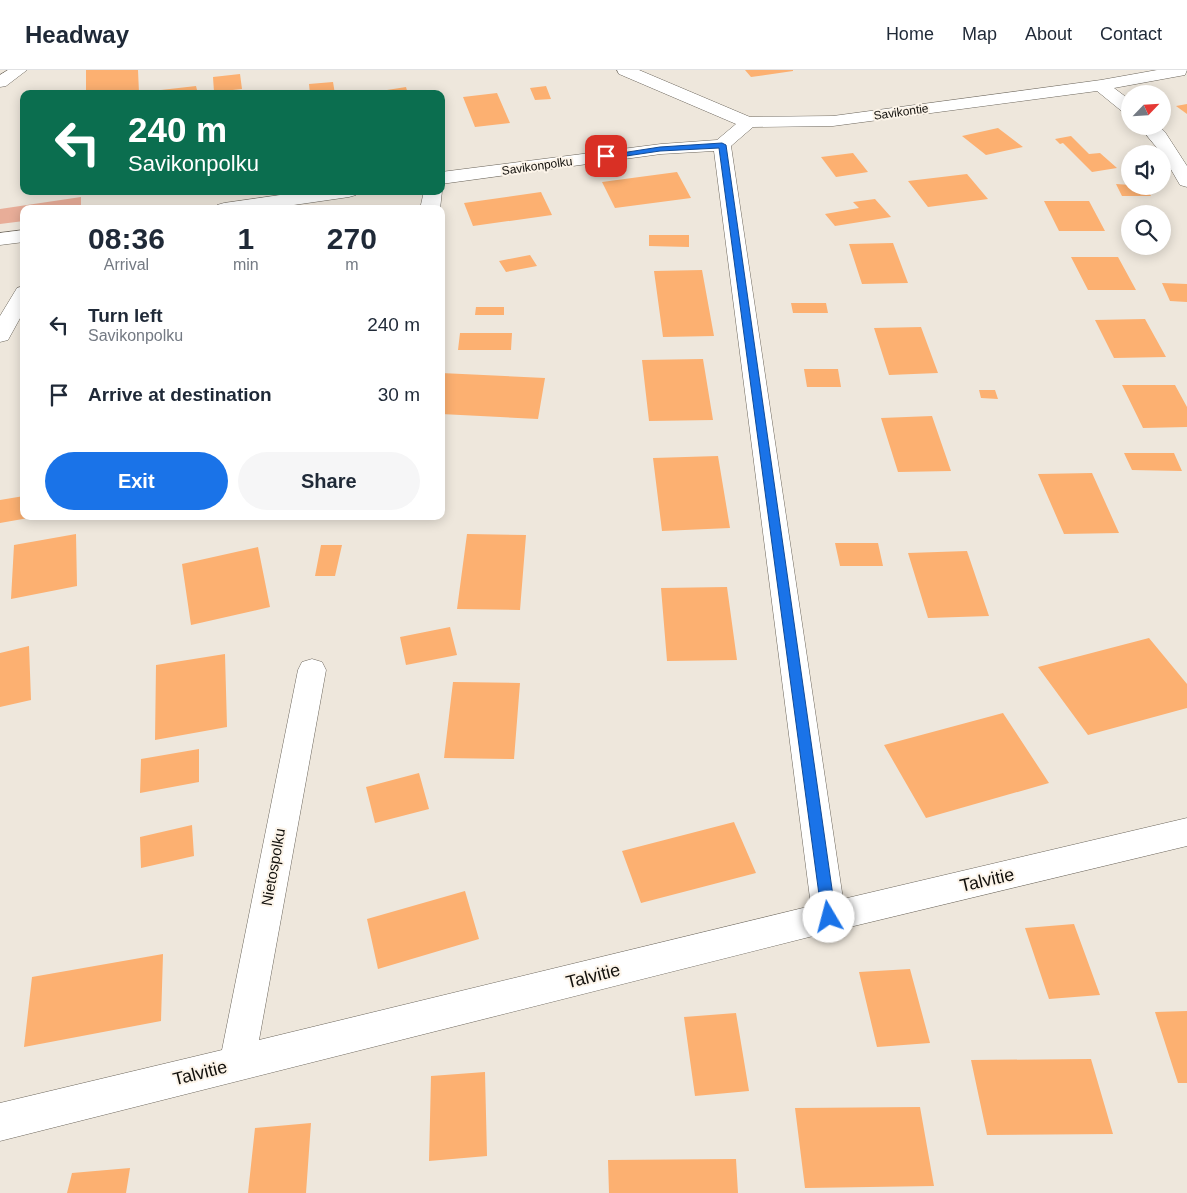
<!DOCTYPE html>
<html lang="en">
<head>
<meta charset="utf-8">
<style>
	:root { --surface:#fff; --page:#f6f6f7; --text:#1f2937; --muted:#747a83; --line:#e0e1e3; --accent:#1a73e8 }
	body { margin:0; font-family:Helvetica,sans-serif; background:var(--page); color:var(--text); height:100vh; display:flex; flex-direction:column; font-size:19px; white-space:nowrap }
	* { box-sizing:border-box; margin:0 }
	p { font-size:16px; color:var(--muted) }
	.icon { flex:none; width:28px; height:28px; fill:none; stroke:currentColor; stroke-width:2; stroke-linecap:round; stroke-linejoin:round }
	.map { position:relative; flex:1; overflow:hidden }
	.panel { position:absolute; left:20px; top:135px; width:425px; height:315px; display:flex; flex-direction:column; background:var(--surface); border-radius:10px; box-shadow:0 2px 12px #0003 }
	.panel>* { flex:none }
	.hud { position:absolute; left:20px; top:20px; width:425px; height:105px; border-radius:10px; box-shadow:0 2px 12px #0003; background:#0b6e4f; color:#fff; overflow:hidden }
	.needle { width:32px; rotate:65deg }
	.tools { position:absolute; left:1121px; top:15px; display:grid; gap:10px }
	.tools a { display:grid; place-items:center; width:50px; height:50px; border-radius:50%; background:var(--surface); box-shadow:0 2px 12px #0003; font-size:25px }
	.pin { position:absolute; display:grid; place-items:center; width:42px; height:42px; color:#fff; margin:-21px; border-radius:10px; box-shadow:0 2px 8px #0006 }
	.me { position:absolute; width:55px; margin:-28px; rotate:352deg; stroke-linejoin:round; filter:drop-shadow(0 0 4px #0008) }
	.turn { display:flex; align-items:center; gap:18px; height:105px; padding:0 25px; font-size:22px }
	.turn .icon { width:65px; height:65px; stroke-width:2.5 }
	.turn b { display:block; font-size:35px; line-height:42px }
	.eta { display:flex; justify-content:space-evenly; align-items:center; height:85px; text-align:center }
	.eta b { font-size:30px; font-weight:600; line-height:35px }
	.cta { display:flex; gap:10px; margin-top:auto; padding:10px 25px }
	.cta a { flex:1; height:58px; border-radius:30px; background:var(--accent); color:#fff; font-size:20px; font-weight:600; line-height:58px; text-align:center }
	.cta a+a { background:var(--page); color:var(--text) }
	ul { padding:0; list-style:none }
	li { display:flex; align-items:center; gap:15px; height:70px; padding:0 25px }
	li div { flex:1 }
	li b { display:block; font-size:19px }
	li em { font-style:normal }
	header { display:flex; align-items:center; gap:30px; box-sizing:border-box; height:70px; padding:0 25px; background:var(--surface); border-bottom:1px solid var(--line) }
	header strong { font-size:24px }
	nav { display:flex; gap:28px; margin-inline-start:auto; font-size:18px }
	.map>svg:first-child { display:block }
	.green { fill:#e8ad98 }
	.building { fill:#fcb071 }
	.lines { fill:none; stroke-linecap:round; stroke-linejoin:round }
	.minor-casing { stroke:#6c665c; stroke-width:1 }
	.minor { fill:#fff; fill-rule:evenodd }
	.route { fill:#1a73e8; stroke:#114b97 }
	.labels { text-anchor:middle; dominant-baseline:central; stroke-width:4; stroke-linejoin:round; paint-order:stroke }
	.far-street-label { font-size:12px; fill:#12100c; stroke:#fcf4e9 }
	.street-label { font-size:15px; fill:#12100c; stroke:#fcf4e9 }
	.near-street-label { font-size:18px; fill:#12100c; stroke:#fcf4e9 }
</style>
</head>
<body>
<header>
<strong>Headway</strong>
<nav><a>Home</a><a>Map</a><a>About</a><a>Contact</a></nav>
</header>
<div class="map">
<svg width="1187" height="1123" viewBox="0 0 1187 1123">
	<rect width="100%" height="100%" fill="#eee7dc"/>
	<!-- green -->
	<path class="green" d="M81 127V139H24V151L0 154V139Z"/>
	<!-- building -->
	<path class="building" d="M86 0H138L139 23 86 24Z
		M745 0H793V1L751 7Z
		M240 4 242 19 214 22 213 7Z
		M333 12 335 24H310L309 14Z
		M196 16 198 24H161V20Z
		M546 16 551 29 535 30 530 18Z
		M406 17 408 24H388L387 20Z
		M497 23 510 53 475 57 463 27Z
		M1187 34V44L1176 36Z
		M998 58 1023 77 986 85 962 66Z
		M1071 66 1089 84 1100 83 1117 98 1092 102 1063 73 1060 74 1055 69Z
		M853 83 868 102 836 107 821 87Z
		M677 102 691 128 615 138 602 112Z
		M967 104 988 129 928 137 908 111Z
		M1116 114 1146 116 1151 126H1122Z
		M541 122 552 145 473 156 464 133Z
		M875 129 891 147 835 156 825 144 859 138 853 132Z
		M1044 131H1089L1105 161H1059Z
		M649 165H689V177L649 176Z
		M893 173 908 213 862 214 849 174Z
		M530 185 537 196 506 202 499 191Z
		M1071 187H1118L1136 220H1088Z
		M702 200 714 266 663 267 654 201Z
		M1162 213 1187 214V232L1170 231Z
		M791 233H826L828 243H793Z
		M476 237H504V245H475Z
		M1145 249 1166 287 1114 288 1095 250Z
		M921 257 938 303 889 305 874 258Z
		M460 263H512L511 280H458Z
		M703 289 713 350 649 351 642 290Z
		M804 299H838L841 317H807Z
		M441 303 545 308 538 349 441 344Z
		M1122 315H1175L1187 337V357L1143 358Z
		M979 320H995L998 329 981 328Z
		M932 346 951 401 898 402 881 348Z
		M1124 383H1174L1182 401 1132 400Z
		M718 386 730 458 662 461 653 388Z
		M1092 403 1119 463 1064 464 1038 404Z
		M24 426V446L34 447 0 453V430Z
		M76 464 77 516 11 529 14 475Z
		M467 464 526 465 520 540 457 539Z
		M835 473H878L883 496H840Z
		M321 475H342L335 506H315Z
		M258 477 270 537 191 555 182 494Z
		M967 481 989 546 928 548 908 483Z
		M727 517 737 590 667 591 661 518Z
		M450 557 457 585 406 595 400 567Z
		M1149 568 1187 614V638L1088 665 1038 597Z
		M29 576 31 630 0 637V583Z
		M225 584 227 657 155 670 156 595Z
		M453 612 520 613 514 689 444 688Z
		M1003 643 1049 713 926 748 884 675Z
		M199 679V712L140 723 141 689Z
		M419 703 429 739 375 753 366 717Z
		M734 752 756 803 641 833 622 781Z
		M192 755 194 786 141 798 140 767Z
		M465 821 479 869 378 899 367 849Z
		M1074 854 1100 925 1049 929 1025 858Z
		M163 884 161 951 24 977 32 907Z
		M910 899 930 973 877 977 859 902Z
		M1187 941V1013H1178L1155 942Z
		M736 943 749 1021 695 1026 684 947Z
		M1091 989 1113 1064 987 1065 971 990Z
		M485 1002 487 1086 429 1091 431 1006Z
		M920 1037 934 1116 805 1118 795 1038Z
		M311 1053 306 1123H248L255 1058Z
		M736 1089 738 1123H609L608 1090Z
		M130 1098 126 1123H67L72 1103Z"/>
	<g class="lines">
		<defs>
			<path id="minor" d="M8 0H27L6 16 0 17V5Z
				M617 0H639L750 47 833 46 1101 10 1157 0H1187L1185 5 1114 18 1130 30V44L1124 43 1097 21 833 56 753 57 731 76 843 829 1187 748V776L829 862 0 1071V1033L222 980 298 600 302 592 312 589 322 592 326 600 259 970 811 836 714 81 661 84 441 114V102L661 74 717 70 736 54 619 4Z
				M1139 56H1159L1165 62 1187 96V117L1180 115 1162 84Z
				M441 119 442 121 440 139H420L424 121H441Z
				M308 121H358L356 125 349 127 266 139H215L217 135 224 133Z
				M24 160V172L0 175V163Z
				M24 216V241L8 270 0 272V246L17 218Z"/>
		</defs>
		<!-- minor casing -->
		<use href="#minor" class="minor-casing"/>
		<!-- minor -->
		<use href="#minor" class="minor"/>
	</g>
	<!-- route -->
	<path class="route" d="M722 73 726 75 836 847 834 852 829 853 824 852 822 847 719 78 660 81 606 89 602 86 660 77Z"/>
	<g class="labels">
		<!-- far-street labels -->
		<g class="far-street-label">
			<text transform="translate(901 42) rotate(-8)">Savikontie</text>
			<text transform="translate(537 96) rotate(-8)">Savikonpolku</text>
		</g>
		<!-- street labels -->
		<g class="street-label">
			<text transform="translate(273 797) rotate(-80)">Nietospolku</text>
		</g>
		<!-- near-street labels -->
		<g class="near-street-label">
			<text transform="translate(987 810) rotate(-13)">Talvitie</text>
			<text transform="translate(593 906) rotate(-14)">Talvitie</text>
			<text transform="translate(200 1003) rotate(-14)">Talvitie</text>
		</g>
	</g>
</svg>
<div class="tools">
<a><svg class="needle" viewBox="-14 -14 28 28"><path d="M0-13l5 13h-10z" fill="#e53935"/><path d="M0 13l5-13h-10z" fill="#747a83"/></svg></a>
<a><svg class="icon" aria-label="sound" viewBox="0 0 24 24"><path d="M4 9h4l5-4v14l-5-4H4zM17 9q2 3 0 6"/></svg></a>
<a><svg class="icon" aria-label="search" viewBox="0 0 24 24"><circle cx="10" cy="10" r="6"/><path d="M15 15l6 6"/></svg></a>
</div>
<div class="pin" style="left:606px;top:86px;background:#d93025"><svg class="icon" aria-label="arrive" viewBox="0 0 24 24"><path d="M6 21V4h12l-3 4 3 4H6"/></svg></div>
<svg class="me" style="left:829px;top:847px" viewBox="-20 -20 40 40"><circle r="19" fill="#fff"/><path d="M0-13L10 11 0 6-10 11z" fill="#1a73e8"/></svg>
<div class="hud">
<div class="turn"><svg class="icon" aria-label="left" viewBox="0 0 24 24"><path d="M17 20v-9H6M10 6l-5 5 5 5"/></svg><div><b>240 m</b>Savikonpolku</div></div>
</div>
<section class="panel">
<div class="eta">
<div><b>08:36</b><p>Arrival</p></div>
<div><b>1</b><p>min</p></div>
<div><b>270</b><p>m</p></div>
</div>
<ul>
<li><svg class="icon" aria-label="left" viewBox="0 0 24 24"><path d="M17 20v-9H6M10 6l-5 5 5 5"/></svg><div><b>Turn left</b><p>Savikonpolku</p></div><em>240 m</em></li>
<li><svg class="icon" aria-label="arrive" viewBox="0 0 24 24"><path d="M6 21V4h12l-3 4 3 4H6"/></svg><div><b>Arrive at destination</b></div><em>30 m</em></li>
</ul>
<div class="cta"><a>Exit</a><a>Share</a></div>
</section>
</div>
</body>
</html>
